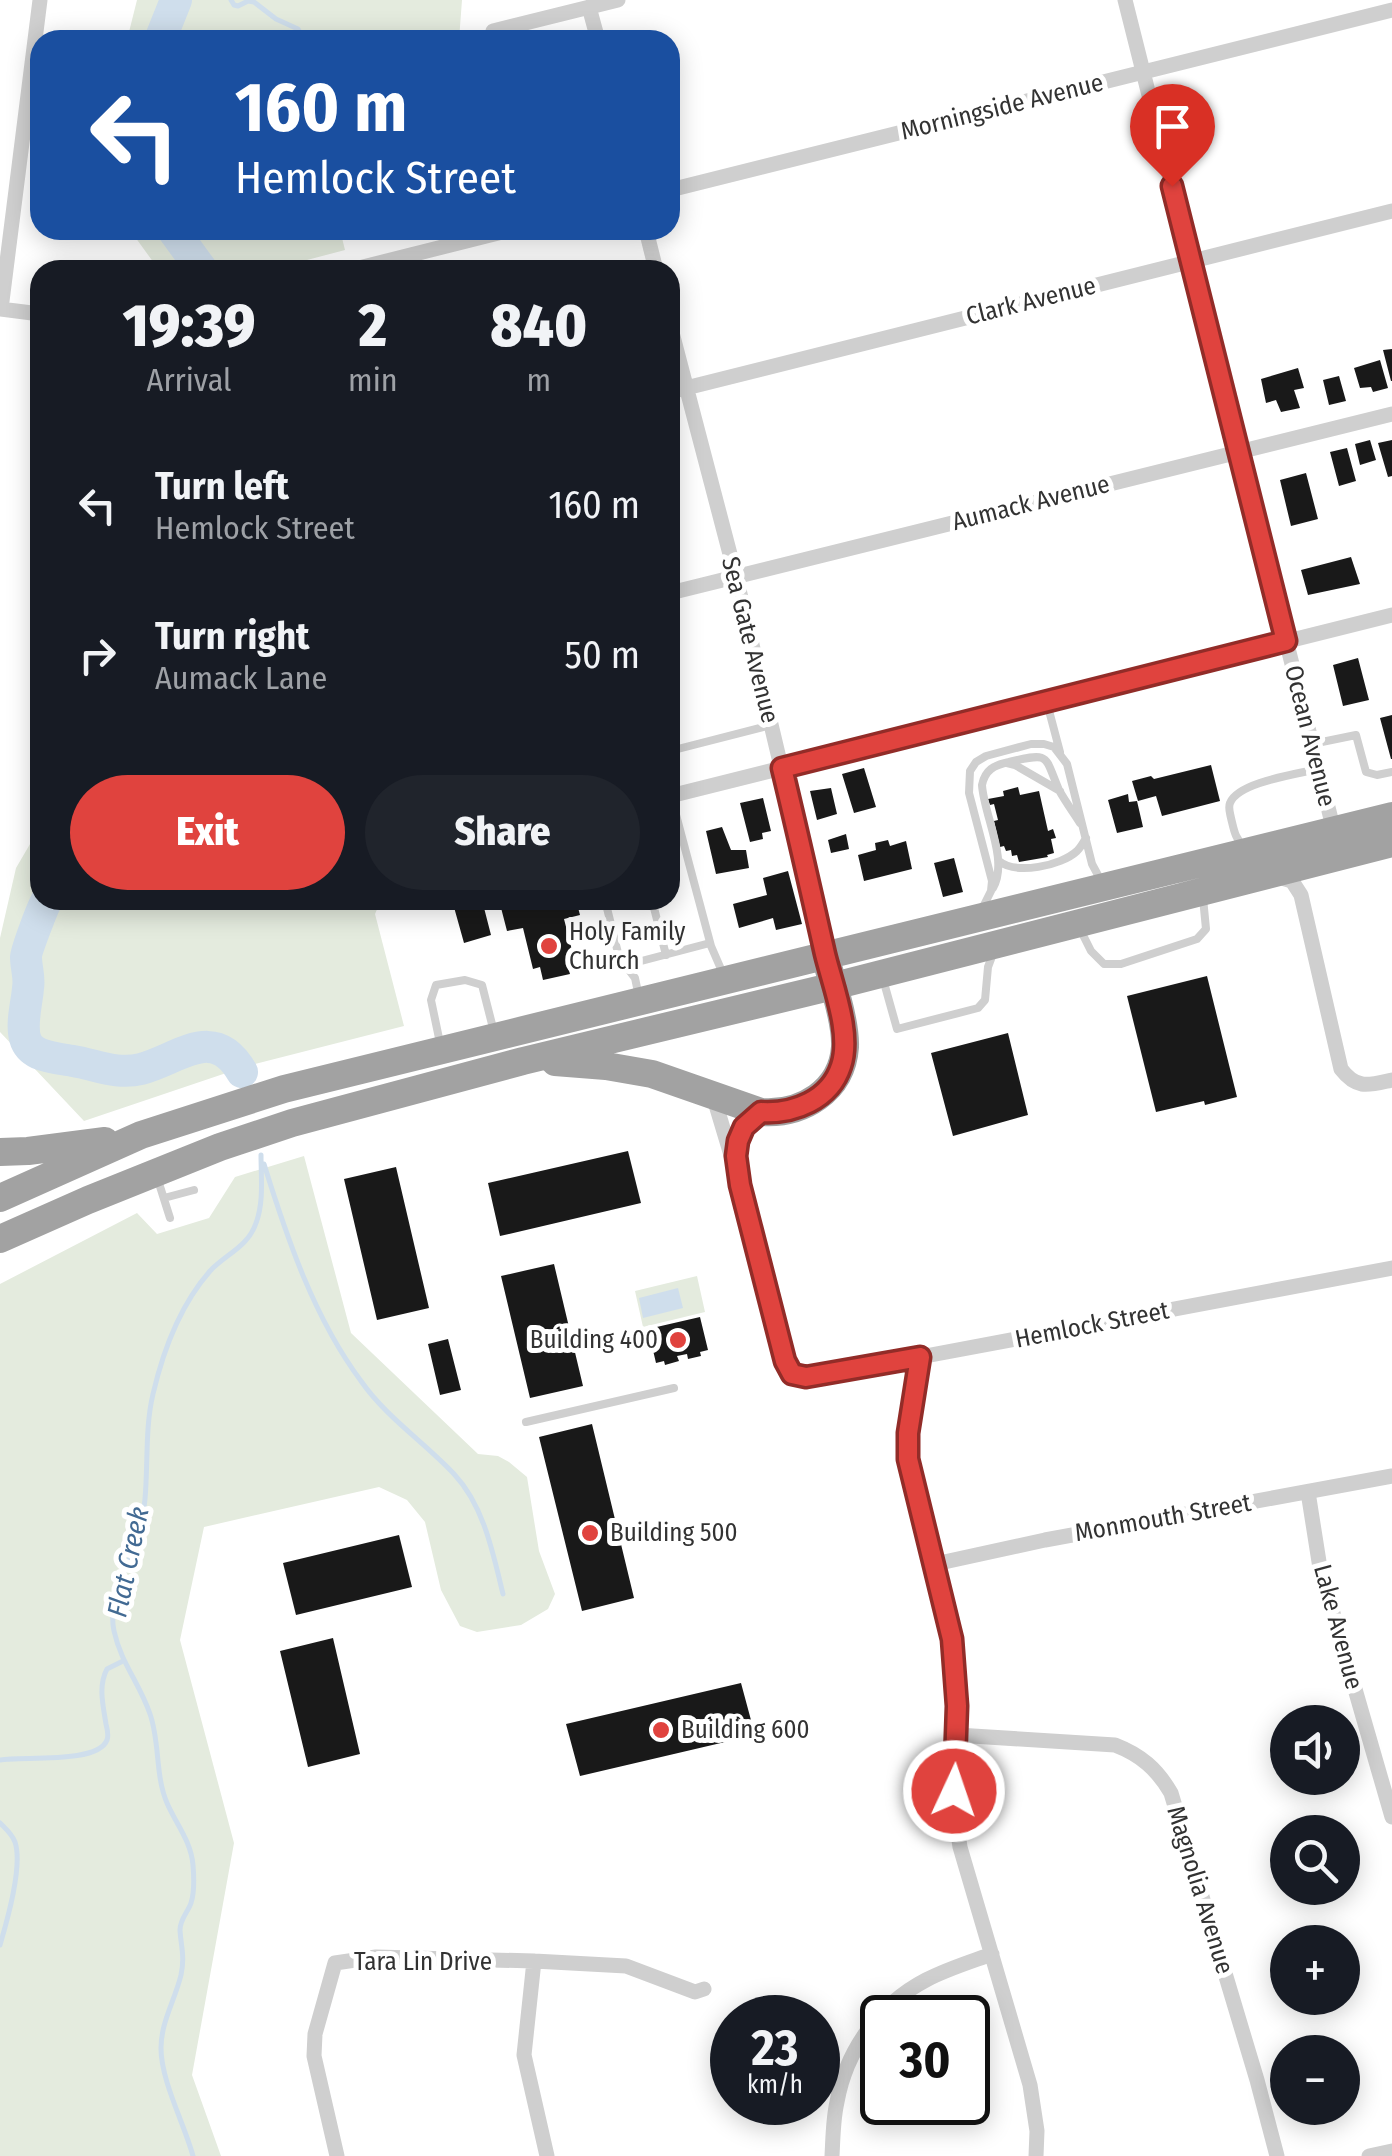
<!DOCTYPE html>
<html lang="en">
<head>
<meta charset="utf-8">
<style>
	:root { --surface:#171b24; --page:#20242c; --text:#f1f3f6; --muted:#9ea1a6; --accent:#e0433e }
	body { margin:0; font-family:"Fira Sans Condensed",sans-serif; background:var(--page); color:var(--text); height:100vh; display:flex; flex-direction:column; font-size:38px; white-space:nowrap }
	* { box-sizing:border-box; margin:0 }
	p { font-size:32px; color:var(--muted) }
	.icon { flex:none; width:55px; height:55px; fill:none; stroke:currentColor; stroke-width:2; stroke-linecap:round; stroke-linejoin:round }
	.map { position:relative; flex:1; overflow:hidden }
	.side { position:absolute; left:30px; top:260px; width:650px; height:650px; display:flex; flex-direction:column; background:var(--surface); border-radius:30px; box-shadow:0 5px 25px #0003 }
	.side>* { flex:none }
	.top-card { position:absolute; left:30px; top:30px; width:650px; height:210px; border-radius:30px; box-shadow:0 5px 25px #0003; background:#1a4fa0; color:#fff; overflow:hidden }
	.tools { position:absolute; left:1270px; top:1705px; display:grid; gap:20px }
	.tools a { display:grid; place-items:center; width:90px; height:90px; border-radius:50%; background:var(--surface); box-shadow:0 5px 25px #0003; font-size:50px }
	.speed { position:absolute; left:710px; top:1995px; display:flex; gap:20px; font-size:50px; font-weight:700; text-align:center }
	.speed>* { display:grid; place-content:center; width:130px; height:130px; border-radius:50%; background:var(--surface); box-shadow:0 5px 25px #0003; line-height:1 }
	.speed small { font-size:25px; font-weight:400 }
	.speed .limit { border:5px solid #111; border-radius:15px; background:#fff; color:#111 }
	.pin { position:absolute; display:grid; place-items:center; width:85px; height:85px; color:#fff; margin:-102px -42px; border-radius:50% 50% 50% 0; rotate:-45deg; box-shadow:0 0 10px #0007 }
	.pin .icon { rotate:45deg }
	.me { position:absolute; width:110px; margin:-55px; rotate:3deg; stroke-linejoin:round; filter:drop-shadow(0 0 8px #0008) }
	.turn { display:flex; align-items:center; gap:35px; height:210px; padding:0 40px; font-size:45px }
	.turn .icon { width:130px; height:130px; stroke-width:2.5 }
	.turn b { display:block; font-size:70px; line-height:85px }
	.eta { display:flex; justify-content:space-evenly; align-items:center; height:170px; text-align:center }
	.eta b { font-size:60px; font-weight:800; line-height:70px }
	.cta { display:flex; gap:20px; margin-top:auto; padding:20px 40px }
	.cta a { flex:1; height:115px; border-radius:60px; background:var(--accent); color:#fff; font-size:40px; font-weight:800; line-height:115px; text-align:center }
	.cta a+a { background:var(--page); color:var(--text) }
	ul { padding:0; list-style:none }
	li { display:flex; align-items:center; gap:30px; height:150px; padding:0 40px }
	li div { flex:1 }
	li b { display:block; font-size:38px }
	li em { font-style:normal }
	.map>svg:first-child { display:block }
	.green { fill:#e4ebde }
	.water { fill:#cfdeec }
	.lines { fill:none; stroke-linecap:round; stroke-linejoin:round }
	.stream { stroke:#cfdeec; stroke-width:5 }
	.river { stroke:#cfdeec; stroke-width:32 }
	.building { fill:#191919 }
	.service { stroke:#cfcfcf; stroke-width:8 }
	.minor { stroke:#cfcfcf; stroke-width:15 }
	.trunk { stroke:#a2a2a2; stroke-width:28 }
	.route-casing { stroke:#922c28; stroke-width:25 }
	.route { stroke:#e0433e; stroke-width:18 }
	.poi-dot { fill:#e0433e; stroke:#fff; stroke-width:4 }
	.labels { text-anchor:middle; dominant-baseline:central; stroke-width:10; stroke-linejoin:round; paint-order:stroke }
	.street-label { font-size:25px; fill:#323232; stroke:#fff }
	.poi-label { font-size:25px; fill:#323232; stroke:#fff; text-anchor:start }
	.water-label { font-size:28px; font-style:italic; fill:#426a93; stroke:#fff }
</style>
</head>
<body>
<div class="map">
<svg width="1392" height="2156" viewBox="0 0 1392 2156">
	<rect width="100%" height="100%" fill="#fff"/>
	<!-- green -->
	<path class="green" d="M137 0H462L459 40H127Z
		M130 230H340L345 250 269 270H159Z
		M40 827V900H381L375 914 404 1026 247 1066 84 1121 0 1032V938L16 868Z
		M304 1156 351 1333 478 1454 498 1456 509 1462 527 1477 539 1551 555 1594 548 1609 521 1625 477 1632 460 1626 441 1590 425 1522 407 1500 379 1487 204 1527 180 1640 234 1843 192 2075 221 2156H0V1284L137 1213 157 1234 209 1218 235 1177Z
		M697 1276 705 1312 643 1327 635 1291Z"/>
	<!-- water -->
	<path class="water" d="M678 1288 683 1308 643 1318 639 1298Z"/>
	<g class="lines">
		<!-- stream -->
		<path class="stream" d="M231 0 234 5 238 6 248 1 254 2 276 19 298 29 302 36 299 40
			M264 1164C287 1238 314 1318 361 1381 386 1417 424 1442 454 1474 484 1506 493 1553 503 1594
			M0 1760C23 1756 98 1764 107 1740 109 1735 107 1728 106 1724 103 1705 98 1686 107 1669L123 1661
			M0 1823C6 1829 12 1834 15 1842 23 1866 7 1921 0 1945
			M193 2156C184 2123 161 2081 161 2048 161 2022 175 2000 181 1975 185 1956 181 1947 180 1930 180 1919 188 1912 191 1903 195 1891 194 1877 193 1865 191 1841 176 1824 167 1803 155 1775 160 1742 150 1714 140 1684 121 1663 114 1631 107 1598 128 1567 138 1537 152 1492 142 1440 153 1394 163 1351 181 1304 210 1271 226 1254 248 1247 256 1223 264 1202 261 1177 261 1155"/>
		<!-- river -->
		<path class="river" d="M160 40 176 0
			M173 230 202 270
			M47 900C43 906 26 951 26 957 26 968 30 977 28 988 27 1003 20 1026 26 1041 33 1058 58 1058 73 1061 97 1065 117 1075 141 1069 179 1059 214 1023 242 1072"/>
	</g>
	<!-- building -->
	<path class="building" d="M1392 349V381H1391L1383 350Z
		M1380 360 1388 388 1373 392 1371 387 1360 388 1354 368Z
		M1298 368 1304 388 1294 390 1300 408 1281 412 1276 400 1266 403 1261 379Z
		M1339 376 1346 401 1329 405 1323 380Z
		M1370 440 1376 460 1360 465 1355 444Z
		M1392 440V476L1388 477 1378 443Z
		M1347 448 1356 481 1339 486 1330 452Z
		M1306 473 1318 519 1291 526 1280 480Z
		M1351 557 1360 584 1308 595 1301 570Z
		M1358 658 1369 700 1343 706 1333 665Z
		M1392 715V759H1391L1380 718Z
		M1211 765 1220 801 1162 816 1156 796 1138 801 1132 781 1151 776 1154 779Z
		M864 768 876 807 854 813 842 774Z
		M1018 787 1020 795 1039 791 1048 831 1053 829 1056 838 1051 839 1054 853 1047 855 1048 857 1019 862 1017 855 1012 856 1011 850 1006 851 1004 846 1000 847 994 821 998 820 994 804 990 805 988 799 1004 796 1003 791Z
		M831 788 837 814 817 820 810 791Z
		M1128 794 1129 802 1137 801 1143 827 1117 833 1108 800Z
		M763 798 771 831 762 833 763 839 750 842 740 803Z
		M722 827 731 850H746L749 868 716 874 706 831Z
		M846 834 849 849 831 853 828 840Z
		M888 840 890 846 906 841 912 869 864 881 858 855 876 850 875 843Z
		M954 858 963 892 943 897 934 863Z
		M788 871 802 924 776 930 773 918 739 928 733 904 767 895 763 878Z
		M452 900H482L491 935 464 943Z
		M499 900H576L580 915 564 919 575 962 567 964 570 974 543 980 540 967 533 969 523 928 507 931Z
		M1207 976 1237 1097 1205 1105 1204 1101 1156 1112 1127 996Z
		M1008 1033 1028 1115 953 1136 931 1053Z
		M628 1151 641 1203 500 1236 488 1183Z
		M396 1167 429 1308 377 1320 344 1179Z
		M554 1264 583 1386 530 1398 501 1276Z
		M700 1317 708 1350 700 1352 701 1356 688 1359 687 1354 677 1356 679 1361 665 1365 664 1361 656 1363 648 1329Z
		M448 1339 461 1390 440 1395 428 1344Z
		M592 1424 634 1598 582 1611 539 1437Z
		M399 1535 412 1587 296 1615 283 1563Z
		M333 1638 360 1754 308 1767 280 1651Z
		M741 1683 755 1735 580 1776 566 1724Z"/>
	<g class="lines">
		<!-- service -->
		<path class="service" d="M1047 703 1060 752
			M1312 744 1356 735 1366 772 1377 775 1392 772
			M670 751 771 725
			M1007 763 1015 765 1060 791
			M671 796 711 946 724 976
			M1244 846C1235 839 1234 830 1231 818 1230 813 1228 808 1230 803 1238 782 1298 774 1318 769
			M999 861C1016 875 1061 866 1077 851 1081 847 1083 843 1086 838
			M993 888C1009 860 984 816 982 785 985 770 994 765 1009 762 1051 752 1044 755 1059 790 1065 801 1073 812 1080 823
			M605 900 619 957 635 978 639 997
			M652 900 666 955
			M982 909 991 891 992 881 969 793 970 771 976 762 986 756 1031 744H1044L1054 747 1067 764 1092 864 1099 877 1103 879
			M1079 927 1091 951 1104 964H1121L1197 939 1206 929 1203 898
			M626 965 710 943
			M883 979 897 1029 978 1008 985 1000 988 967 994 951
			M440 1043 431 1000 436 985 465 980 482 985 494 1032
			M157 1177 170 1218
			M164 1198 194 1190
			M526 1422 674 1388"/>
		<!-- minor -->
		<path class="minor" d="M1125 0 1334 831
			M589 7 598 40
			M493 31 618 0
			M670 190 1392 10
			M646 230 656 270
			M351 270 510 230
			M0 309 40 314
			M1 309 40 0
			M670 325 736 577 826 956
			M670 392 1392 211
			M670 593 1392 414
			M670 796 1392 615
			M1275 876 1292 881 1301 895 1341 1069C1357 1090 1369 1085 1392 1080
			M713 1095 740 1185 785 1361 788 1370 799 1377 920 1357 1392 1268
			M736 1157C737 1136 745 1124 761 1112
			M920 1357 908 1433V1459C925 1525 948 1595 954 1662 960 1724 950 1785 960 1847L1030 2085 1037 2131 1036 2156
			M1308 1492 1320 1568 1392 1817
			M935 1564 1045 1540 1392 1476
			M957 1735 1115 1745C1141 1755 1157 1769 1171 1793L1257 2080 1277 2156
			M534 1961 524 2055 547 2156
			M337 2156 314 2056 315 2034 335 1963 376 1957 534 1961 626 1966 695 1992 704 1989
			M832 2156C833 2138 833 2119 837 2102 846 2050 880 2004 926 1980 947 1969 970 1962 992 1954
			M1369 2156 1392 2151"/>
		<!-- trunk -->
		<path class="trunk" d="M555 1062 606 1066 652 1074 761 1112C802 1115 842 1091 845 1047 846 1025 836 992 829 970
			M0 1152 28 1151 105 1141
			M0 1198 141 1135 284 1089 1392 816
			M0 1239 88 1200 220 1147 292 1123 523 1061 834 986 1392 843"/>
	</g>
	<g class="lines">
		<defs>
			<path id="route" d="M954 1791 957 1706 952 1639 908 1459V1433L920 1357 806 1377 792 1374 785 1361 740 1185 736 1156 738 1141 744 1127 761 1112C794 1114 830 1100 841 1066 852 1034 833 987 825 954 811 892 797 830 782 768L1286 641 1172 186"/>
		</defs>
		<!-- route casing -->
		<use href="#route" class="route-casing"/>
		<!-- route -->
		<use href="#route" class="route"/>
	</g>
	<!-- markers -->
	<g class="poi-dot">
		<circle cx="549" cy="946" r="10"/>
		<circle cx="678" cy="1340" r="10"/>
		<circle cx="590" cy="1533" r="10"/>
		<circle cx="661" cy="1730" r="10"/>
	</g>
	<g class="labels">
		<!-- street labels -->
		<g class="street-label">
			<text transform="translate(1002 107) rotate(-14)">Morningside Avenue</text>
			<text transform="translate(1031 301) rotate(-14)">Clark Avenue</text>
			<text transform="translate(1031 503) rotate(-14)">Aumack Avenue</text>
			<text transform="translate(750 640) rotate(76)">Sea Gate Avenue</text>
			<text transform="translate(1310 736) rotate(76)">Ocean Avenue</text>
			<text transform="translate(1092 1325) rotate(-11)">Hemlock Street</text>
			<text transform="translate(1163 1518) rotate(-10)">Monmouth Street</text>
			<text transform="translate(1338 1627) rotate(75)">Lake Avenue</text>
			<text transform="translate(1200 1890) rotate(73)">Magnolia Avenue</text>
			<text x="423" y="1962">Tara Lin Drive</text>
		</g>
		<!-- poi labels -->
		<g class="poi-label">
			<text x="569" y="932">Holy Family<tspan x="569" dy="29">Church</tspan></text>
			<text x="658" y="1340" text-anchor="end">Building 400</text>
			<text x="610" y="1533">Building 500</text>
			<text x="681" y="1730">Building 600</text>
		</g>
		<!-- water labels -->
		<g class="water-label">
			<text transform="translate(128 1562) rotate(-78)">Flat Creek</text>
		</g>
	</g>
</svg>
<div class="tools">
<a><svg class="icon" aria-label="sound" viewBox="0 0 24 24"><path d="M4 9h4l5-4v14l-5-4H4zM17 9q2 3 0 6"/></svg></a>
<a><svg class="icon" aria-label="search" viewBox="0 0 24 24"><circle cx="10" cy="10" r="6"/><path d="M15 15l6 6"/></svg></a>
<a>+</a>
<a>−</a>
</div>
<div class="speed"><div>23<small>km/h</small></div><div class="limit">30</div></div>
<div class="pin" style="left:1172px;top:186px;background:#d93025"><svg class="icon" aria-label="arrive" viewBox="0 0 24 24"><path d="M6 21V4h12l-3 4 3 4H6"/></svg></div>
<svg class="me" style="left:954px;top:1791px" viewBox="-20 -20 40 40"><circle r="17" fill="#e0433e" stroke="#fff" stroke-width="3"/><path d="M0-11L8 9 0 5-8 9z" fill="#fff"/></svg>
<div class="top-card">
<div class="turn"><svg class="icon" aria-label="left" viewBox="0 0 24 24"><path d="M17 20v-9H6M10 6l-5 5 5 5"/></svg><div><b>160 m</b>Hemlock Street</div></div>
</div>
<section class="side">
<div class="eta">
<div><b>19:39</b><p>Arrival</p></div>
<div><b>2</b><p>min</p></div>
<div><b>840</b><p>m</p></div>
</div>
<ul>
<li><svg class="icon" aria-label="left" viewBox="0 0 24 24"><path d="M17 20v-9H6M10 6l-5 5 5 5"/></svg><div><b>Turn left</b><p>Hemlock Street</p></div><em>160 m</em></li>
<li><svg class="icon" aria-label="right" viewBox="0 0 24 24"><path d="M7 20v-9h11M14 6l5 5-5 5"/></svg><div><b>Turn right</b><p>Aumack Lane</p></div><em>50 m</em></li>
</ul>
<div class="cta"><a>Exit</a><a>Share</a></div>
</section>
</div>
</body>
</html>
